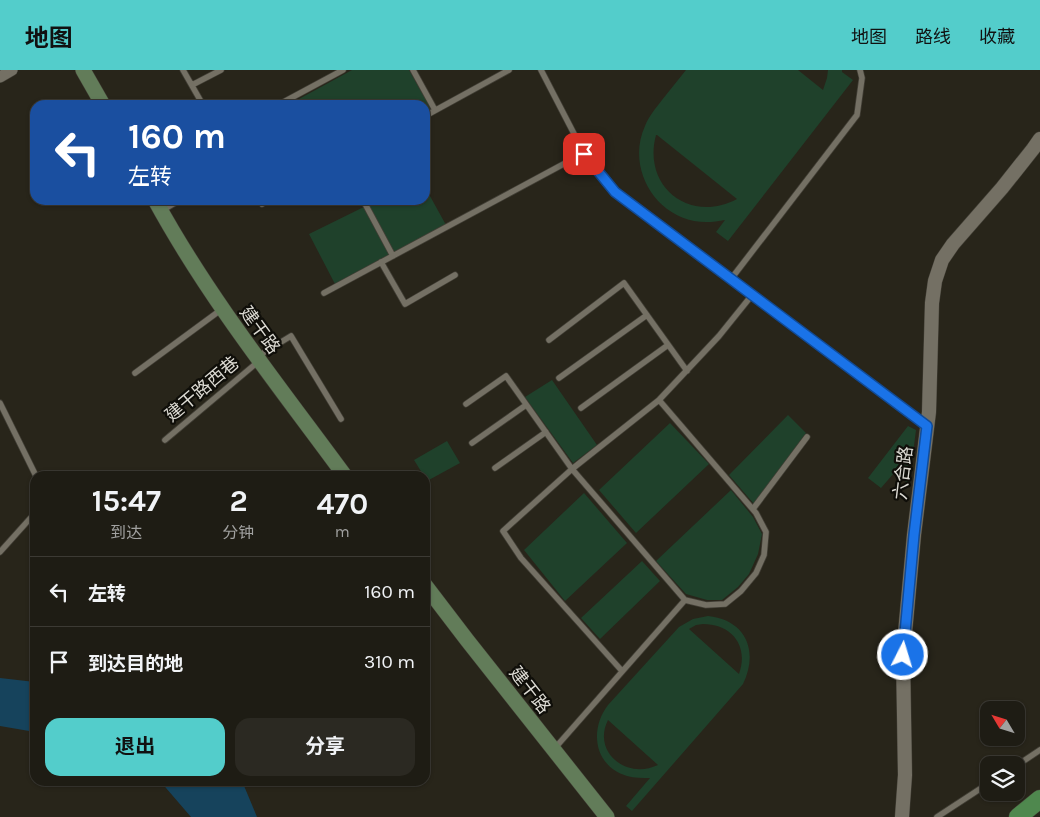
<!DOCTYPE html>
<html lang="zh">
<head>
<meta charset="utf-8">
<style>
	:root { --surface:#1e1c14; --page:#2b2922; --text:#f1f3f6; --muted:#a1a1a0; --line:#3c3a34; --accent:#53cdcb }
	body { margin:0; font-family:Karla,"Noto Sans SC",sans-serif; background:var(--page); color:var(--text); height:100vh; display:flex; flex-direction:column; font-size:19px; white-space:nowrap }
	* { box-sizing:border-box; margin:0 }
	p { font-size:16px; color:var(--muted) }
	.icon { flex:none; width:28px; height:28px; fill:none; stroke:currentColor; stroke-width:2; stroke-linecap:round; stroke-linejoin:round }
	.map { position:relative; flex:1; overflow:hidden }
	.details { position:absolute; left:30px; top:401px; width:400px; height:315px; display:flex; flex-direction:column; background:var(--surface); border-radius:15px; box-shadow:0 1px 4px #0004,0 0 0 1px var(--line) }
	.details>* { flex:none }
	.top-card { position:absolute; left:30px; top:30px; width:400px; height:105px; border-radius:15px; box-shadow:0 1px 4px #0004,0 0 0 1px var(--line); background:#1a4fa0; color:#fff; overflow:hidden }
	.needle { width:32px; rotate:308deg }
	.tools { position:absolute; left:980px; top:631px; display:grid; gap:10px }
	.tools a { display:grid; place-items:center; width:45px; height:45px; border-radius:10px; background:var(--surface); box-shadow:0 1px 4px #0004,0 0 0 1px var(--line); font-size:25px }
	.pin { position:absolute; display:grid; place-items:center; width:42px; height:42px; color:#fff; margin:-21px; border-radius:10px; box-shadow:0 2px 8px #0006 }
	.me { position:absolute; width:55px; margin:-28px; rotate:5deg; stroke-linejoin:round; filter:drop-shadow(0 0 4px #0008) }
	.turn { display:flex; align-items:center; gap:18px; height:105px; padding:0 15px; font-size:22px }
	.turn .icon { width:65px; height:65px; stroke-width:2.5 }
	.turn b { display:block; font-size:35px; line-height:42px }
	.eta { display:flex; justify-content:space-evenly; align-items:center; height:85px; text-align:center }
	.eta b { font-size:30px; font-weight:700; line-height:35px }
	.button { display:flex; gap:10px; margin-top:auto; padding:10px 15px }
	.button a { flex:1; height:58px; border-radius:15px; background:var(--accent); color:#111; font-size:20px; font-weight:700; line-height:58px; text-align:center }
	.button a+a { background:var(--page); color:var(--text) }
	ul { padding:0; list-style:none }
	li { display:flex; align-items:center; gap:15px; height:70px; padding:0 15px; border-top:1px solid var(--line) }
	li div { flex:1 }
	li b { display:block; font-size:19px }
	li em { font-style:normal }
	header { display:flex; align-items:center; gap:30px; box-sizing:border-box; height:70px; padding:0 25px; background:var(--accent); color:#111 }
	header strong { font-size:24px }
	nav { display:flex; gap:28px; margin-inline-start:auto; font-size:18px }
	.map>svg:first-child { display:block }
	.green { fill:#1f412b; fill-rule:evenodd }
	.water { fill:#16435c }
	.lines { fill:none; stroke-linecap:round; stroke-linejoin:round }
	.service-casing { stroke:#423f36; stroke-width:7 }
	.minor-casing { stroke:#423f36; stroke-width:12 }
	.tertiary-casing { stroke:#423f36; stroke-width:15 }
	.secondary-casing { stroke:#423f36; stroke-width:16 }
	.primary-casing { stroke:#423f36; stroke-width:19 }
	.service { stroke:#747064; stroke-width:5.5 }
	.minor { stroke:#747064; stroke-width:11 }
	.tertiary { stroke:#747064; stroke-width:14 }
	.secondary { stroke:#627c59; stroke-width:15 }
	.primary { stroke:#4f884e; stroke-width:18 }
	.route-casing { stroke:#114b97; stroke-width:12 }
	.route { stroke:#1a73e8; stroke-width:9 }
	.labels { text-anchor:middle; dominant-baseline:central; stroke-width:4.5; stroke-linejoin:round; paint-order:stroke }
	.street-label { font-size:18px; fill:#dcdad3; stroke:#0f0e09 }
</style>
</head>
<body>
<header>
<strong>地图</strong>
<nav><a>地图</a><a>路线</a><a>收藏</a></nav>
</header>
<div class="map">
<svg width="1040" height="747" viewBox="0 0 1040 747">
	<rect width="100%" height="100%" fill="#28251a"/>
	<!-- green -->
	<path class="green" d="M352 0H409L431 39 425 42V35H288Z
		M686 0H798L823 20 827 8 828 0H842V2L853 10 728 171 716 162 725 150C715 152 705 153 694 151 652 143 627 95 645 56 649 46 656 38 662 30 670 20 678 10 686 0ZM656 65H657L737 129C690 154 642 117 656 65Z
		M425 117 446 155 335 214 309 164 378 130H425Z
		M552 310 597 375 573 393 525 327Z
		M788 345 806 363 754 434 729 405Z
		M670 353 709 394 636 463 599 420Z
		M908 356 916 360 909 414 894 403 881 418 868 408Z
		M447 371 460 393 427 411 414 390Z
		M731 420 753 447 762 464 758 484 749 504 738 517 722 530H707L686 524 656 491Z
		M584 423 627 473 565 531 524 480Z
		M642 491 660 511 600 569 581 548Z
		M708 546C746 550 759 581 743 614L632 741 626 736 650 708C643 708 634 708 627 706 594 696 589 660 608 635L679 557 693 549ZM703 554C732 554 749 576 739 604L689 559 696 555ZM608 650 658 695C626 710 592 682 608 650Z"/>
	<!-- water -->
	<path class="water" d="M0 608 35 612V662L0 656Z
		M160 711H242L257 747H191Z"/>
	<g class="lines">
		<defs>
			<path id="service" d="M183 0 203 35
				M413 0 435 40
				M541 0 584 83 615 122 927 355
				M192 15 221 0
				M278 35 343 0
				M425 46 509 0
				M259 130 262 134 269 130
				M363 130 393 186
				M163 140 180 130
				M381 192 405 234 455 205
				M731 209 857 45 862 8 860 0
				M324 223 584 83
				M549 270 624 213 687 301
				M258 286 291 266 341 349
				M135 303 222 239
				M559 308 647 245
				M0 333 36 406
				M466 334 506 306 572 399 685 530 706 535 725 534 741 521 756 503 764 485 766 462 756 443 659 330
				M581 338 668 275
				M165 370 259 291
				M472 373 526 335
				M495 398 546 362
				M753 439 807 367
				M0 482 35 443
				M622 601 521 488 503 461 572 399 659 330 719 266 752 225
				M555 678 685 530
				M1016 696 1040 680
				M937 747 989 713"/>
			<path id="minor" d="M0 7 12 0"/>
			<path id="tertiary" d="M902 747 905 705 903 585 914 465 929 342 932 233 935 211 942 190 953 174 1002 118 1033 79 1040 69"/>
			<path id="secondary" d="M83 0 103 35
				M155 130C209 229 279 316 345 406
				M425 515 467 570 607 747"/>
			<path id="primary" d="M1018 747 1040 729"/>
		</defs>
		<!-- service casing -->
		<use href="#service" class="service-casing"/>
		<!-- minor casing -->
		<use href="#minor" class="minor-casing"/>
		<!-- tertiary casing -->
		<use href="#tertiary" class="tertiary-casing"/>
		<!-- secondary casing -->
		<use href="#secondary" class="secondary-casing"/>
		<!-- primary casing -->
		<use href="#primary" class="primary-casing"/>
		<!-- service -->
		<use href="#service" class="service"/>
		<!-- minor -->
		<use href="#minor" class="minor"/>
		<!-- tertiary -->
		<use href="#tertiary" class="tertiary"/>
		<!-- secondary -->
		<use href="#secondary" class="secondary"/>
		<!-- primary -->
		<use href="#primary" class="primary"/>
	</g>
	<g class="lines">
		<defs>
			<path id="route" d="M584 84 615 122 927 356 914 465 903 585"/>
		</defs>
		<!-- route casing -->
		<use href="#route" class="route-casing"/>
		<!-- route -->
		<use href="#route" class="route"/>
	</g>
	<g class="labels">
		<!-- street labels -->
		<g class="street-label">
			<text transform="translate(260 260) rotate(54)">建干路</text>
			<text transform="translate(202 319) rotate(-40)">建干路西巷</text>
			<text transform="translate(903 403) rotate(-83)">六合路</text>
			<text transform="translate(530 620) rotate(52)">建干路</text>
		</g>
	</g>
</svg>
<div class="tools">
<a><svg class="needle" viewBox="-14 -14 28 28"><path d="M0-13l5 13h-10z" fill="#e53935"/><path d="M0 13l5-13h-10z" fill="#a1a1a0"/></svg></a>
<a><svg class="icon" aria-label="layers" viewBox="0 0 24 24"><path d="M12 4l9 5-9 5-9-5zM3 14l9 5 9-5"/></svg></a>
</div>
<div class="pin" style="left:584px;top:84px;background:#d93025"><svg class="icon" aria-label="arrive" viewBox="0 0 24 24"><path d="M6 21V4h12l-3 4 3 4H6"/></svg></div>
<svg class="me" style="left:903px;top:585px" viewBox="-20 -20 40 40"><circle r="17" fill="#1a73e8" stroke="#fff" stroke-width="3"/><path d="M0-11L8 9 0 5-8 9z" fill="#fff"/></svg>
<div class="top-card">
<div class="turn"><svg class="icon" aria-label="left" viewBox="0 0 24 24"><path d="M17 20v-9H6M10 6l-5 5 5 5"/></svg><div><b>160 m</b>左转</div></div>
</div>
<section class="details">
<div class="eta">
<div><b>15:47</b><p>到达</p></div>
<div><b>2</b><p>分钟</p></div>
<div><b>470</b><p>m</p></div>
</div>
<ul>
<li><svg class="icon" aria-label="left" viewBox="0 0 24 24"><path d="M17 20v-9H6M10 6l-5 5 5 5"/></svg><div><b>左转</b></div><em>160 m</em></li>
<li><svg class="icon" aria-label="arrive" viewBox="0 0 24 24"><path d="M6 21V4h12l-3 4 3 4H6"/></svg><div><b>到达目的地</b></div><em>310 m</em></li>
</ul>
<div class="button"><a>退出</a><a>分享</a></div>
</section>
</div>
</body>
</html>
